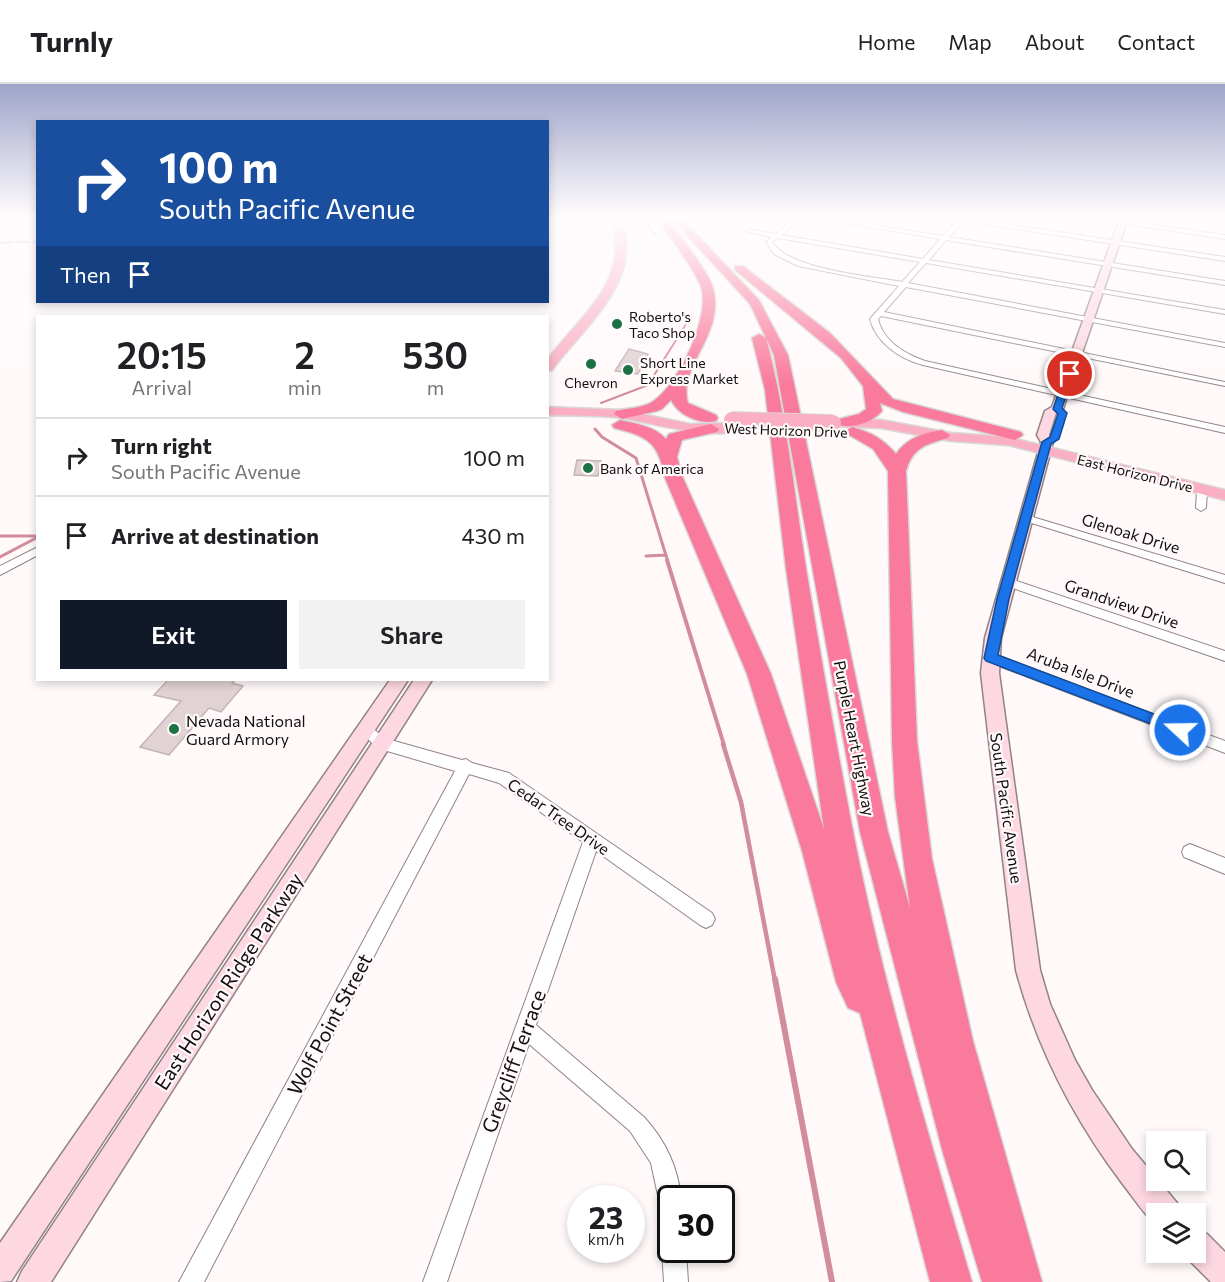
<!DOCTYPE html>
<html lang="en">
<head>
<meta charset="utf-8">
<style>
	:root { --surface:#fff; --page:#f2f2f2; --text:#202124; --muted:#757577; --line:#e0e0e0; --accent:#111827 }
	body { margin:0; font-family:Commissioner,sans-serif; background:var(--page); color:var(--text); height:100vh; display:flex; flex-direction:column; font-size:22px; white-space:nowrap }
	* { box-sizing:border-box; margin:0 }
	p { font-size:20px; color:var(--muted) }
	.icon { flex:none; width:33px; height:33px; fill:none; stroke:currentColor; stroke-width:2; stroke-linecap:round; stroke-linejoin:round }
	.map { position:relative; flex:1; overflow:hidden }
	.details { position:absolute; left:36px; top:231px; width:513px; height:366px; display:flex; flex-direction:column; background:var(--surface); border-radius:0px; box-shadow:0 3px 9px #0003 }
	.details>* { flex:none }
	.top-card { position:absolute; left:36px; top:36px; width:513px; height:183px; border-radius:0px; box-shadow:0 3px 9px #0003; background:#1a4fa0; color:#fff; overflow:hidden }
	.tools { position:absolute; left:1146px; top:1047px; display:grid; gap:12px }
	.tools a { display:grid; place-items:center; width:60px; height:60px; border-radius:0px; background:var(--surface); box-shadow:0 3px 9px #0003; font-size:30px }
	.speed { position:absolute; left:567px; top:1101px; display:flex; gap:12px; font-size:30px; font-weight:700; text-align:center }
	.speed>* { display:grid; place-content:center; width:78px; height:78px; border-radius:50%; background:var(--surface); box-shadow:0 3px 9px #0003; line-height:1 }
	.speed small { font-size:15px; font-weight:400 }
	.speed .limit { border:3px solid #111; border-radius:9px; background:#fff; color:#111 }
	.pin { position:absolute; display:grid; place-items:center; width:51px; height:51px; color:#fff; margin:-26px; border:3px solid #fff; border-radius:50%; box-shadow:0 2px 6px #0007 }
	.me { position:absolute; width:66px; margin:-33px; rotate:291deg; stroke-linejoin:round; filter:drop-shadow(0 0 4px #0008) }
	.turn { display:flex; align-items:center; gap:21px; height:126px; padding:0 24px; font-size:27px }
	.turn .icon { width:78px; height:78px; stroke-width:2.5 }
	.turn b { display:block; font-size:42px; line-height:51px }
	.then { display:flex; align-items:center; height:57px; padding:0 24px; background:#0003; gap:12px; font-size:22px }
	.eta { display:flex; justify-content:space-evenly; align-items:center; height:102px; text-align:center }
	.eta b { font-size:36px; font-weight:600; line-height:42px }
	.button { display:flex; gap:12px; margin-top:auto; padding:12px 24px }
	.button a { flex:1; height:69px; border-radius:0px; background:var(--accent); color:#fff; font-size:24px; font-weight:600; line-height:69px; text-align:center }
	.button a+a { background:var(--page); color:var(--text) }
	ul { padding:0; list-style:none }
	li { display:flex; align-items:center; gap:18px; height:78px; padding:0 24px; border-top:2px solid var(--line) }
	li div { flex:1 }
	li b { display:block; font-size:22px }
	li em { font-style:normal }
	header { display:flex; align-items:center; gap:36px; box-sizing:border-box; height:84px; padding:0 30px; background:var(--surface); border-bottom:2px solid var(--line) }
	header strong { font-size:28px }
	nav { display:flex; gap:33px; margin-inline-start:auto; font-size:21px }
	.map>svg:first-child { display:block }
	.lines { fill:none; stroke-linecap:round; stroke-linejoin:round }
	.stream-far5 { stroke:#d18d9c; stroke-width:1.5 }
	.stream-far4 { stroke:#d18d9c; stroke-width:2 }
	.stream-far3 { stroke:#d18d9c; stroke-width:3 }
	.stream-far2 { stroke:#d18d9c; stroke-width:4 }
	.stream-far1 { stroke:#d18d9c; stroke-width:4.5 }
	.stream { stroke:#d18d9c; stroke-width:6 }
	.building { fill:#e1d2d4; stroke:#c2b3b6; stroke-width:1.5 }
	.street-casing { stroke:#918386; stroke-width:2 }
	.secondary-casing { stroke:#918386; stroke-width:3 }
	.primary-casing { stroke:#d9d8d8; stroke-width:3 }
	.highway-casing { stroke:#d9d8d8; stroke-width:3 }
	.street { fill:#fff; fill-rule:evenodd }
	.secondary { fill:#fdd7e1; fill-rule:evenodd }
	.primary { fill:#fbafc4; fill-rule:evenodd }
	.highway { fill:#f97a9c; fill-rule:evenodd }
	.primary-bridge-casing { stroke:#d9d8d8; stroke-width:18; stroke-linecap:butt }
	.primary-bridge { stroke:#fbafc4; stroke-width:16 }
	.route { fill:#1a73e8; stroke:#114b97; stroke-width:1.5 }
	.poi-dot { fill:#1c7244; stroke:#fff9fa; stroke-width:2 }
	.labels { text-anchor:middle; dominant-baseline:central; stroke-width:4.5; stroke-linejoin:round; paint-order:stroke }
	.far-poi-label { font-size:14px; fill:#120d0e; stroke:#fff9fa; text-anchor:start }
	.far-street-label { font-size:14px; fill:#120d0e; stroke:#fff9fa }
	.street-label { font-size:16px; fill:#120d0e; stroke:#fff9fa }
	.poi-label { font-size:16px; fill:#120d0e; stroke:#fff9fa; text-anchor:start }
	.near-street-label { font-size:20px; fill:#120d0e; stroke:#fff9fa }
</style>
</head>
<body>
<header>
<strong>Turnly</strong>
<nav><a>Home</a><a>Map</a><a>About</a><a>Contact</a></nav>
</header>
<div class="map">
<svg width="1225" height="1198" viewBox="0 0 1225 1198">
	<rect width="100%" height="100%" fill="#fff9fa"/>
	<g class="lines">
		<!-- stream-far5 -->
		<path class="stream-far5" d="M642 134 656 152
			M16 158H29
			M35 158H38
			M0 159 13 158"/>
		<!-- stream-far4 -->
		<path class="stream-far4" d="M601 319 648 301 691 232"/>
		<!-- stream-far3 -->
		<path class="stream-far3" d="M595 345 602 353 636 374 668 478
			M0 452H38
			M646 472 666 471
			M0 473 38 453"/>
		<!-- stream-far2 -->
		<path class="stream-far2" d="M667 476 724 661"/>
		<!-- stream-far1 -->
		<path class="stream-far1" d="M723 660 741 718 775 897"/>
		<!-- stream -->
		<path class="stream" d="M775 895 832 1198"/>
	</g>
	<!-- building -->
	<path class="building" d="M629 265 648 270 638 290 615 287Z
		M577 376 601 377 598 392 574 391Z
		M168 596H235L232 599 243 602 221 628 209 624 169 671 140 663 181 617 154 611Z"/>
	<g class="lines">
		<defs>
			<path id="street" d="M795 134H802L781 151 923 175 940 155 816 134H830L943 152 957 136 952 134H967L1225 173V177L963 137 949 153 1225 197V201L946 156 929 176 1225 226V230L926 179 908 199 1225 259V263L906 203 884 228 1225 298V302L881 232 878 235C883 257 905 270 925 277L1225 343V349L923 281C900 275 876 259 870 235L899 202 798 182 774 170 766 158 772 153 746 147 749 145 776 150ZM778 154 920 178 902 198C870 192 790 186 772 158Z
				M1088 134H1104L1225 151V155Z
				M1202 403 1207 406 1206 424 1201 427 1196 424 1197 406Z
				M1026 431 1225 491V499L1022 436V432Z
				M38 463V471L0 491V482Z
				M1008 494 1225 567V577L1004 501 1002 498Z
				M991 569 1225 657V669L986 577 984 574Z
				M366 640 387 655 462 676 466 675 472 679 509 689 712 829 715 835 712 841 706 844 700 841 596 767 536 941 644 1033C665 1056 678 1083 681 1114H670V1133L662 1130 651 1079 630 1047 529 960 447 1198H423L583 758 499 699 469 690 204 1198H179L455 687 377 664 359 646 361 642Z
				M1190 760 1225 774V790L1184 773 1182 768 1184 763Z
				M670 1156V1166H686L688 1198H664L662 1166 666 1158Z"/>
			<path id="secondary" d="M1120 134H1128L1063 325 1056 329 1049 351 1053 358 1001 554 999 589 1040 886 1050 920 1075 976 1092 1006 1132 1065 1177 1119 1181 1130H1156V1141C1143 1129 1133 1113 1122 1099 1073 1034 1037 964 1016 886L981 589 985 554 1041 358 1037 351 1045 327 1052 323Z
				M390 596H408L11 1197 0 1198V1159Z
				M414 596H432L51 1198H17L22 1187Z
				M1196 1145 1207 1150 1225 1168V1198H1211L1185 1172 1184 1168H1196Z"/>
			<path id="primary" d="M611 134H619C622 141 626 149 626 156 632 206 579 249 552 286L548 287V275C582 229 631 198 611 134Z
				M548 323 622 326 690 340 735 339 742 343C726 360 646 338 623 334 599 331 573 332 548 331Z
				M838 335 881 336 951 349 1008 353 1225 406V416L1008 361 951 357 881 344 833 342 831 339Z"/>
			<path id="highway" d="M657 134H667C678 151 708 186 713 204 726 251 677 282 688 319L716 331 718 334 716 337C700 341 678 331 671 316L662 325 657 327 622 335 614 330 616 327C627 324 643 324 652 318 678 302 713 229 700 200 689 177 671 155 657 134Z
				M671 134H681L759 216 788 271 888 748 910 824 895 713 892 657 888 387 873 365 844 348 852 343C870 348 884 355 896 370 907 354 923 349 942 346L950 351 948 354C926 360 912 364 906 387L917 657 932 775 973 957 1042 1198H982L943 1069 860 748 774 271 750 220Z
				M735 182H743L830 249 893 315 1021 348 1023 351 1015 356 903 328 880 319 882 327C873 338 853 345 839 341L837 338 839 335 859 330 866 325 863 302 841 274 735 186Z
				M759 250 766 254C786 329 794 407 806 484 820 568 835 653 851 737 881 894 927 1046 972 1198H930L860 929 848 924 836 898 802 767 747 590 665 394C658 358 649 353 614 344L612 341 620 336C637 340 654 342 666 355L669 350 711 340 719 345 717 348 682 356 677 373 683 394 771 590 824 745 786 485 765 306 752 254Z"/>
		</defs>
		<!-- street casing -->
		<use href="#street" class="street-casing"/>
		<!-- secondary casing -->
		<use href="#secondary" class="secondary-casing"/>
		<!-- primary casing -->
		<use href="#primary" class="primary-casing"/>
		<!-- highway casing -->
		<use href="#highway" class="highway-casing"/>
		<!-- street -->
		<use href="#street" class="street"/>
		<!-- secondary -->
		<use href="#secondary" class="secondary"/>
		<!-- primary -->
		<use href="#primary" class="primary"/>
		<!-- highway -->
		<use href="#highway" class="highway"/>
		<defs>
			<path id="primary-bridge" d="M732 336 833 339"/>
		</defs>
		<!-- primary-bridge casing -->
		<use href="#primary-bridge" class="primary-bridge-casing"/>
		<!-- primary-bridge -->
		<use href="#primary-bridge" class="primary-bridge"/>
	</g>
	<!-- sky -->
	<linearGradient id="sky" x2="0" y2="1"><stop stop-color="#9fa4ca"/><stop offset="0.44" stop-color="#fffcfd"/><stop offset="1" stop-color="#fffcfd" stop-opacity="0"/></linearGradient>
	<rect width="1225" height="302" fill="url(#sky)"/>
	<!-- route -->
	<path class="route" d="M1070 287 1074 290 1062 324 1067 329 1059 355 1051 360 1009 515 998 571 1186 642 1188 646 1186 650 1180 651 986 577 984 574 997 515 1042 358 1050 353 1058 330 1053 325 1065 290Z"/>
	<!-- markers -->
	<g class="poi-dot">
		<circle cx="617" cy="240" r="6"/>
		<circle cx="591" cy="280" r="6"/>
		<circle cx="628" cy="286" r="6"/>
		<circle cx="588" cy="384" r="6"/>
		<circle cx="174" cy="645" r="6"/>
	</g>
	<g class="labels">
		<!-- far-poi labels -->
		<g class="far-poi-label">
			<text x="629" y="232">Roberto's<tspan x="629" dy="16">Taco Shop</tspan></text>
			<text x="640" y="278">Short Line<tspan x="640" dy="16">Express Market</tspan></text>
			<text x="591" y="298" text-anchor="middle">Chevron</text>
			<text x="600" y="384">Bank of America</text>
		</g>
		<!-- far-street labels -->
		<g class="far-street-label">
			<text transform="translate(786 346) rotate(2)">West Horizon Drive</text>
			<text transform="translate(1135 389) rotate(14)">East Horizon Drive</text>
		</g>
		<!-- street labels -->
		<g class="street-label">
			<text transform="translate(1131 449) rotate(17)">Glenoak Drive</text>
			<text transform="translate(1122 519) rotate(19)">Grandview Drive</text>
			<text transform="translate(1081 588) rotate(21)">Aruba Isle Drive</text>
			<text transform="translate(855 654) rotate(79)">Purple Heart Highway</text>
			<text transform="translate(1007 724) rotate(82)">South Pacific Avenue</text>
			<text transform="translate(559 732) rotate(35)">Cedar Tree Drive</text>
		</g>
		<!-- poi labels -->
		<g class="poi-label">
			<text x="186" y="636">Nevada National<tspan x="186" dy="18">Guard Armory</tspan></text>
		</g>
		<!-- near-street labels -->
		<g class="near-street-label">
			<text transform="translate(228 897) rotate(-57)">East Horizon Ridge Parkway</text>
			<text transform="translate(329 940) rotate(-62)">Wolf Point Street</text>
			<text transform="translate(513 977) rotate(-70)">Greycliff Terrace</text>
		</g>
	</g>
</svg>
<div class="tools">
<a><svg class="icon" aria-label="search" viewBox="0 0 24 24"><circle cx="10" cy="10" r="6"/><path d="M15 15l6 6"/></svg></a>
<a><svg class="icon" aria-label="layers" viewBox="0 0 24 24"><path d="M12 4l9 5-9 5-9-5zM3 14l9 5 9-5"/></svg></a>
</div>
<div class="speed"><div>23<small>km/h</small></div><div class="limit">30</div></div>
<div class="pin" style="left:1070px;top:290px;background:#d93025"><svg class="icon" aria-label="arrive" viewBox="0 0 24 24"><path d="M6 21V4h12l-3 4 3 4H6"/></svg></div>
<svg class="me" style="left:1180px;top:646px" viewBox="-20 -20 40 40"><circle r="17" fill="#1a73e8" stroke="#fff" stroke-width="3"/><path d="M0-11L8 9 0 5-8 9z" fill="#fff"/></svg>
<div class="top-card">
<div class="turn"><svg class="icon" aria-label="right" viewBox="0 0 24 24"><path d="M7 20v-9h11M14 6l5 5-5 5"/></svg><div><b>100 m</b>South Pacific Avenue</div></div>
<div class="then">Then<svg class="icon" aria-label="arrive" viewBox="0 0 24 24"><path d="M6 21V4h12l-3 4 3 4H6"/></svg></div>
</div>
<section class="details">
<div class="eta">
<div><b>20:15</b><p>Arrival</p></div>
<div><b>2</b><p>min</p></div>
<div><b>530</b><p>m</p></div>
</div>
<ul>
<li><svg class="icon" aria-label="right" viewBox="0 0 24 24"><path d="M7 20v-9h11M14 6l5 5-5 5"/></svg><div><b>Turn right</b><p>South Pacific Avenue</p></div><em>100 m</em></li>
<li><svg class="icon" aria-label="arrive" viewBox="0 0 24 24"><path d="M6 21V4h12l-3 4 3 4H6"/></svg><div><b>Arrive at destination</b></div><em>430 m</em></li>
</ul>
<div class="button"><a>Exit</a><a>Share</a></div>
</section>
</div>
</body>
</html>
